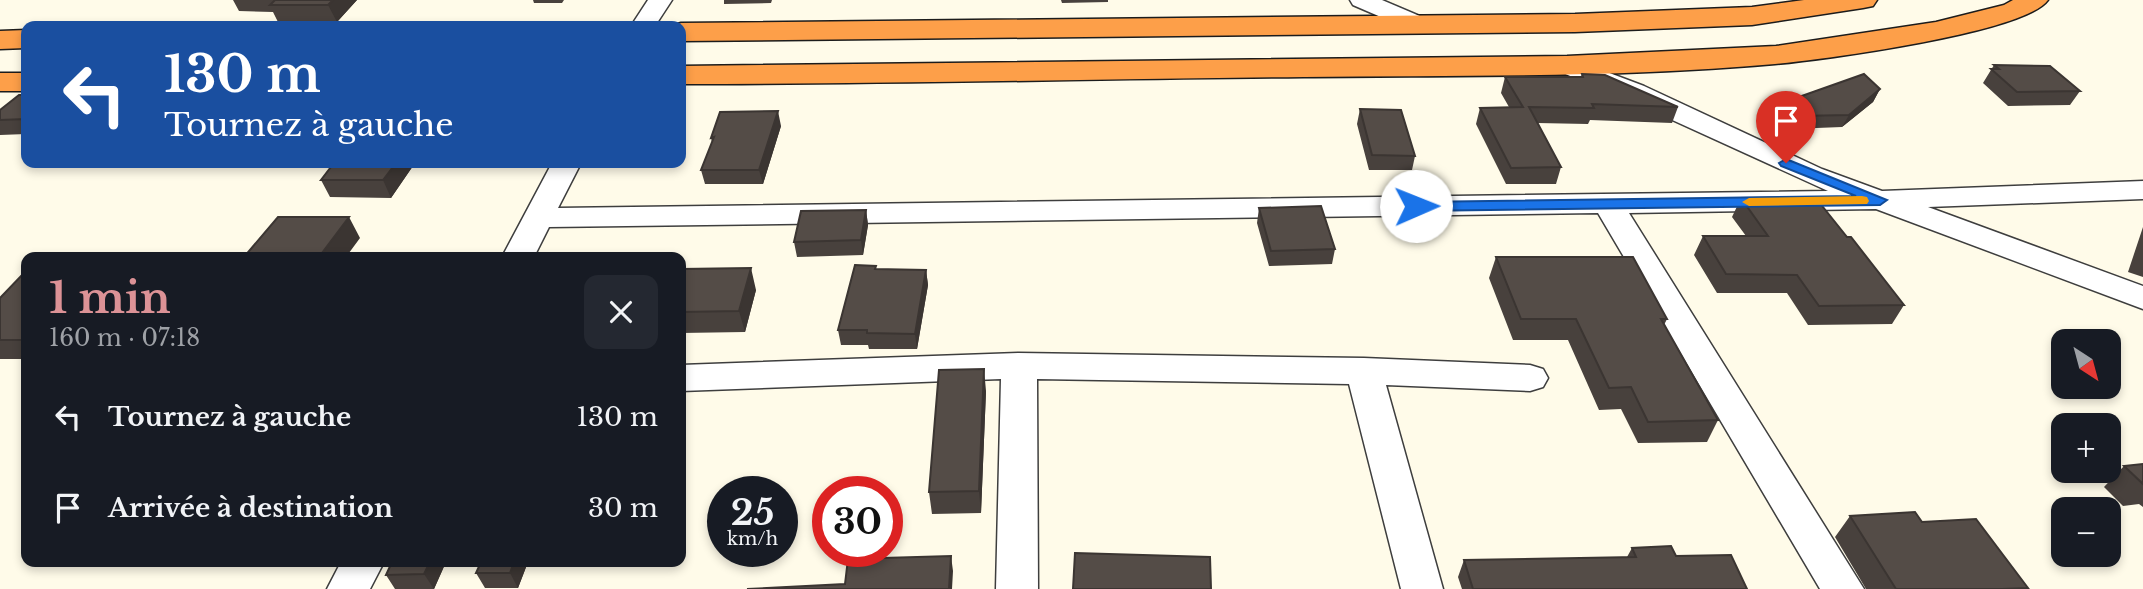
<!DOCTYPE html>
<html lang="fr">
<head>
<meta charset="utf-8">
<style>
	:root { --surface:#171b24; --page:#242831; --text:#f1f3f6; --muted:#9ea1a6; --accent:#dc9296 }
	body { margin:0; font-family:"Libre Baskerville",serif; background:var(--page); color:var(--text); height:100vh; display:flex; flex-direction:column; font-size:26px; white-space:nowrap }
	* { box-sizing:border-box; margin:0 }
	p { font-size:23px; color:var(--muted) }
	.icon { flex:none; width:38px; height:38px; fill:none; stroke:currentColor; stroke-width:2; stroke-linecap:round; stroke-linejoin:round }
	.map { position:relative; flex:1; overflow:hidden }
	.sheet { position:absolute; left:21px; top:252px; width:665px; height:315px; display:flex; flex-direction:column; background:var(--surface); border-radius:14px; box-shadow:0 4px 10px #0003 }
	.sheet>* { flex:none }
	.top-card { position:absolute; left:21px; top:21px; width:665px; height:147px; border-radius:14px; box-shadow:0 4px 10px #0003; background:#1a4fa0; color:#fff; overflow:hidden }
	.needle { width:46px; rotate:144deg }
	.controls { position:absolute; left:2051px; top:329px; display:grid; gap:14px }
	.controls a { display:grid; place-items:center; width:70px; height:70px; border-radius:14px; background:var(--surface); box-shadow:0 4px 10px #0003; font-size:35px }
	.speed { position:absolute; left:707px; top:476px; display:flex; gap:14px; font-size:35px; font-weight:700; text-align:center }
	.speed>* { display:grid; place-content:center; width:91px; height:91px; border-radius:50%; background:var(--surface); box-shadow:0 4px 10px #0003; line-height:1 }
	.speed small { font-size:18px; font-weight:400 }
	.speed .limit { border:10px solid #d22; background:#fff; color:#111 }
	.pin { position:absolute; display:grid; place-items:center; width:60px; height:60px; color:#fff; margin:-72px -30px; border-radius:50% 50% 50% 0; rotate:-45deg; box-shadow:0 0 7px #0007 }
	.pin .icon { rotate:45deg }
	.me { position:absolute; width:77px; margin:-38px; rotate:89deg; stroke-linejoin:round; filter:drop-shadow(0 0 5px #0008) }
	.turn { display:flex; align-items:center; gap:24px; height:147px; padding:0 28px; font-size:32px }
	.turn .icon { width:91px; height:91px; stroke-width:2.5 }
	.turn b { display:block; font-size:49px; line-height:60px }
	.round { display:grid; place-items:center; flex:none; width:74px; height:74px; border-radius:14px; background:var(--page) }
	.headline { display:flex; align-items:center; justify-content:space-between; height:119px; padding:0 28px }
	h1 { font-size:42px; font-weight:800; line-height:52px; color:var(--accent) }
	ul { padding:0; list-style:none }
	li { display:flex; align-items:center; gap:21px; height:91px; padding:0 28px }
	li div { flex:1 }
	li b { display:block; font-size:26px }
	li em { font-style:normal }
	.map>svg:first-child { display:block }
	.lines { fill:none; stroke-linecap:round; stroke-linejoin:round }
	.minor-casing { stroke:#3e3e3e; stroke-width:3 }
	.highway-casing { stroke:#1c1c1c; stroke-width:3 }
	.minor { fill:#fff; fill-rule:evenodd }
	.highway { fill:#fd9f49; fill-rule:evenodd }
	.wall { fill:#48413d }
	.shaded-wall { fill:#3b3532 }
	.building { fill:#544c47; stroke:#3b3532; stroke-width:2 }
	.route { fill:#1a73e8; stroke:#114b97; stroke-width:2 }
	.slow { fill:#f59e0b }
</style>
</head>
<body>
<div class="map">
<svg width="2143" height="589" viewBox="0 0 2143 589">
	<rect width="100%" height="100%" fill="#fffbe9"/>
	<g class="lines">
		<defs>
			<path id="minor" d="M648 0H672L655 26H631Z
				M1350 0H1382L1429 20 1432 25 1429 30 1420 32 1411 30 1353 5Z
				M1567 57 1644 86 1822 169 1882 191 2143 181V199L1928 207 2143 286V309L1876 209 1629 213 1864 589H1820L1598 213 549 227 534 257H502L552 163H581L558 208 1828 191 1624 98 1558 71 1554 65 1558 59Z
				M1019 353 1364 358 1530 365 1543 369 1548 378 1543 387 1530 391 1386 385 1443 589H1401L1349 384 1037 379 1038 589H996L1001 379 681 391V365Z
				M341 562H384L370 589H327Z"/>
			<path id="highway" d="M1804 0H1877L1873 6 1863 8 1752 25 1575 32 681 41V26H670L681 23 1575 14 1752 7Z
				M2013 0H2048C2025 33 1821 60 1775 64 1619 78 1461 75 1304 77 1096 79 888 84 681 84V66L1567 56 1776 46 1936 22 2004 5Z
				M26 30V48L0 49V31Z
				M0 73H26V91H0Z"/>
		</defs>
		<!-- minor casing -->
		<use href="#minor" class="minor-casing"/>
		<!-- highway casing -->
		<use href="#highway" class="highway-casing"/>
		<!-- minor -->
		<use href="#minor" class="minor"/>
		<!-- highway -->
		<use href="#highway" class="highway"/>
	</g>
	<!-- wall -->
	<path class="wall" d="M233 0H357L337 22H278L273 12 239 11Z
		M533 0H564L562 3H534Z
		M724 0H772L771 3 724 4Z
		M1061 0H1108V2L1062 3Z
		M1994 65 2080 91 2070 105 2008 106 1983 83Z
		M1582 74 1678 107 1672 123 1590 120 1588 124 1537 123 1561 167 1556 184H1506L1476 124 1480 108 1509 107 1501 93 1505 77H1581Z
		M1880 89 1873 102 1842 127 1791 129 1798 115 1790 111 1796 98Z
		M26 95V134L0 135V110Z
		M1360 109 1415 156 1412 170H1369L1357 124Z
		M781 126 763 184H705L701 170 712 142 711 138Z
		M334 163H415L391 198 330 197 321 180Z
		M1741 198 1847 237 1904 305 1892 324 1808 325 1787 293H1717L1694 255 1703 236H1746L1732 217Z
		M1259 208 1335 249 1332 264 1269 266 1257 223Z
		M866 210 868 225 863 255 797 257 794 242Z
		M2143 227V277L2128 272Z
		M1496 257 1667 319 1664 325 1718 420 1707 442 1638 443 1621 409 1599 410 1568 340H1513L1489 278Z
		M681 269 756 290 745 332 681 333Z
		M876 269 926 270 928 285 917 349H869L868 345H841L838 330Z
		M26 274V359H0V298Z
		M986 391 981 513 932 514 929 492Z
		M2143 464V507L2139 504 2123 506 2104 487 2124 466Z
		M1850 516 1922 522 2028 588 2027 589H1866L1835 537Z
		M1632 548 1676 556 1747 589H1462L1458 577 1464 560 1627 557Z
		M392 562H446L434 589H395L386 575Z
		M528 562 518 588H485L476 573Z"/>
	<!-- shaded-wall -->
	<path class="shaded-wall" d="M333 0H357L337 22 328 5Z
		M1880 89 1873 102 1842 127 1849 115Z
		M778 111 781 126 763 184 759 170Z
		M396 163H415L391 198 383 180Z
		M866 210 868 225 863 255 861 240Z
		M349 217 360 238 346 257H319Z
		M751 268 756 290 745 332 739 311Z
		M926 270 928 285 917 349 915 334Z
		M984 369 986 391 981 513 979 491Z
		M951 556 953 571 952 589H949Z
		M430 562H446L434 589 424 574Z
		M514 562H528L518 588 510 573Z"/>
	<!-- building -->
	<path class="building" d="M275 0H333L328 5H270Z
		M1994 65 2050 66 2080 91 2017 92 1991 69H1999Z
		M1582 74 1605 75 1678 107 1592 104 1594 108 1529 107 1561 167 1511 168 1480 108 1523 107 1505 77H1583Z
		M1864 74 1880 89 1849 115 1798 116 1810 106 1796 98Z
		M19 95H26V119L0 120V110Z
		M1360 109 1401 110 1415 156 1372 155Z
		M778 111 759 170H701L714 137 711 138 720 112Z
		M334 163H396L383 180H321Z
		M1815 197 1847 237H1851L1904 305 1819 306 1797 275 1726 274 1703 236H1768L1741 198Z
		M1321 206 1335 249 1271 251 1259 208Z
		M866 210 861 240 794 242 801 211Z
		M278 217H349L319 257H244Z
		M1496 257H1633L1667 319H1661L1718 420 1648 422 1631 387 1609 388 1576 319H1521Z
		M855 265 876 266 875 269 926 270 915 334 867 333V330H838Z
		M751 268 739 311 681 312V269Z
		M23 274H26V340H0V298Z
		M984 369 979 491 929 492 939 370Z
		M2143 464V484L2124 466Z
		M1915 512 1922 522 1976 519 2028 588 2002 589H1896L1850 516Z
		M1671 546 1676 556 1731 555 1747 589H1473L1464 560 1636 557 1632 548Z
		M1075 553 1210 557 1211 589H1073Z
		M951 556 949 589H747L845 584 848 559Z
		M392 562H430L424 574 386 575Z
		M481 562H514L510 573H476Z"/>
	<!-- route -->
	<path class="route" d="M1786 159 1887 200 1880 205 1416 211 1408 206 1416 202 1856 196 1781 166 1779 163Z"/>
	<!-- slow -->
	<path class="slow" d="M1862 196 1867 197 1869 201 1867 204 1749 206 1742 202 1749 198Z"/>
</svg>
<div class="controls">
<a><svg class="needle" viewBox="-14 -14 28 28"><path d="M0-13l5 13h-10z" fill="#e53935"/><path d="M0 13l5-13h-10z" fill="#9ea1a6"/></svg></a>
<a>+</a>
<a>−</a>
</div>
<div class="speed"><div>25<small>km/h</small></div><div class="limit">30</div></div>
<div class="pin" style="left:1786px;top:163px;background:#d93025"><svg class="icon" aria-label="arrive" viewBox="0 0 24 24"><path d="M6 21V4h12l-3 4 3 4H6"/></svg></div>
<svg class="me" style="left:1416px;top:206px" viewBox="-20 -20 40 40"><circle r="19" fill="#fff"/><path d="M0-13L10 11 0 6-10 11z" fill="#1a73e8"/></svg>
<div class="top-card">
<div class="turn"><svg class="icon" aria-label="left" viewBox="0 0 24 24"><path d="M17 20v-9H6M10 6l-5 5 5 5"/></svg><div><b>130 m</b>Tournez à gauche</div></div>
</div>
<section class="sheet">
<div class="headline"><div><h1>1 min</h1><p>160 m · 07:18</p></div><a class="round"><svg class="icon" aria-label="close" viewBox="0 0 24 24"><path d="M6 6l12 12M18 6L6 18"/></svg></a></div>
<ul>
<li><svg class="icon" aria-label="left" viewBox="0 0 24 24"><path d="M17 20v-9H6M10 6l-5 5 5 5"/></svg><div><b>Tournez à gauche</b></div><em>130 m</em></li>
<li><svg class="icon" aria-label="arrive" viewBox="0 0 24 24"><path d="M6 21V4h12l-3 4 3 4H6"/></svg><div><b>Arrivée à destination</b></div><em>30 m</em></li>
</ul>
</section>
</div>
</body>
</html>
